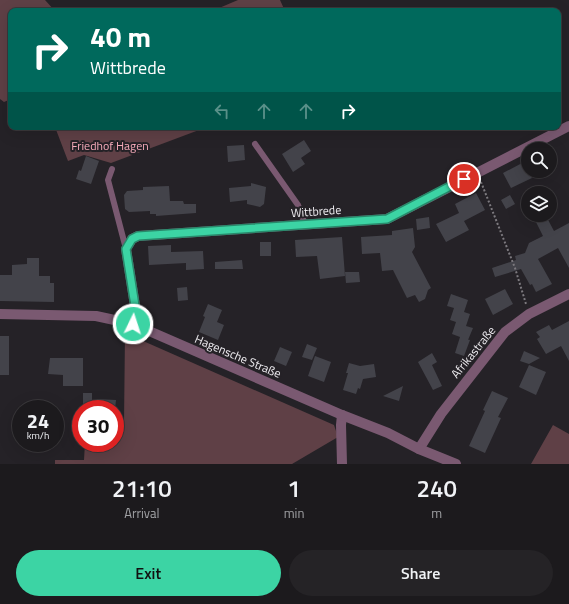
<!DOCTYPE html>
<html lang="en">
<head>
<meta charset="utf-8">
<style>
	:root { --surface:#1c1a1d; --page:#252326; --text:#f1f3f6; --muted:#a0a1a4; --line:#3a383b; --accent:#3cd4a4 }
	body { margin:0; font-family:"Titillium Web",sans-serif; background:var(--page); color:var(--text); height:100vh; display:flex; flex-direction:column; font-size:15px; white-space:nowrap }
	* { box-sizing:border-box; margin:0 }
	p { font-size:13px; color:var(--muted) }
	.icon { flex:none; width:22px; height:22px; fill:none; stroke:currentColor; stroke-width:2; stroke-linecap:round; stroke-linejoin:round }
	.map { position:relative; height:464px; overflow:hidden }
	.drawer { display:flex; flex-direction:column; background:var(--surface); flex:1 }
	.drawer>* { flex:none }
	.banner { position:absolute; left:8px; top:8px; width:553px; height:122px; border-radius:8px; box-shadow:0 4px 16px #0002,0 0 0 1px var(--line); background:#00695c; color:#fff; overflow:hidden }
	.tools { position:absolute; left:521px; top:142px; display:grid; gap:8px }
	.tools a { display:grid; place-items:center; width:36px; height:36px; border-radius:50%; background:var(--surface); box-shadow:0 4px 16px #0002,0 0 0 1px var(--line); font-size:20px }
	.speed { position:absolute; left:12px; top:400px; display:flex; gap:8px; font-size:20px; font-weight:700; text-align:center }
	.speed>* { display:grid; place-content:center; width:52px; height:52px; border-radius:50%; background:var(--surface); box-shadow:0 4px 16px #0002,0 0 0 1px var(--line); line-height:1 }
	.speed small { font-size:10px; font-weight:400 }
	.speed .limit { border:6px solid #d22; background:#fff; color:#111 }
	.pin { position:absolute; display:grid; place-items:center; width:34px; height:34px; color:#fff; margin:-17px; border:2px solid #fff; border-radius:50%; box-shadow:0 1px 4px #0007 }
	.me { position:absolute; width:44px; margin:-22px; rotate:4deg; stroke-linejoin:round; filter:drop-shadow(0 0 3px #0008) }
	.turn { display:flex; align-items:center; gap:14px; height:84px; padding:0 16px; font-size:18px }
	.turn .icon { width:52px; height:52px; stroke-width:2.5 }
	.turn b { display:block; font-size:28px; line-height:34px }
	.lanes { display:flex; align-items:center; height:38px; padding:0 16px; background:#0003; justify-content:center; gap:20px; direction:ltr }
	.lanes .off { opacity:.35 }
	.eta { display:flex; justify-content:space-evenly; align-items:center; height:68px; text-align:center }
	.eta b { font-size:24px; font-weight:600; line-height:28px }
	.cta { display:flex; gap:8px; margin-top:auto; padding:8px 16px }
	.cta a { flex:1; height:46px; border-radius:24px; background:var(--accent); color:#111; font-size:16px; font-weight:600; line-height:46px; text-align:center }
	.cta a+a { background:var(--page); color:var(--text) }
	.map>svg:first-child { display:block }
	.green { fill:#5f4046 }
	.building { fill:#43434a }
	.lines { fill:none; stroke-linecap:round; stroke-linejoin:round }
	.path { stroke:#7d7a7f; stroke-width:2; stroke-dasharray:2 2; stroke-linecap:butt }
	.service { stroke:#7a5971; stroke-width:6 }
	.minor { stroke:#7a5971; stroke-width:10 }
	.tertiary { stroke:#7a5971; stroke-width:10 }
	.route-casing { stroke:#278a6b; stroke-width:10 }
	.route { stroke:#3cd4a4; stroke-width:7 }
	.labels { text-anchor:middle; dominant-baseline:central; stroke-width:4; stroke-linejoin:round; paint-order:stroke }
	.park-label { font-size:12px; fill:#faadbd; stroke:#252227 }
	.street-label { font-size:12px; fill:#f1eff3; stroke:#252227 }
</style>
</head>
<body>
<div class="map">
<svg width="569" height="464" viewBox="0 0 569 464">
	<rect width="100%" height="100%" fill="#252227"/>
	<!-- green -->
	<path class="green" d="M0 0H45L55 11H11V99L4 102 0 99Z
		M238 0H280L285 11H212Z
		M55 127H207L111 163 84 155 68 161Z
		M125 333 334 425 338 437 292 464H55V460H84L85 443H115V423H124Z
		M553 425 569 434V464H531Z"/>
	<!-- building -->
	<path class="building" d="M304 140 311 151 301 158 305 164 293 172 282 154Z
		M244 145 245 160 228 162 227 146Z
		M86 156 99 161 91 184 76 179 79 170 81 171Z
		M524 162 532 178 511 188 503 173Z
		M251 183 266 187 264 204 260 207 247 204V200L230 202 229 188 251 186Z
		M169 186 170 201H183L184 204H196V213L156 216V214H150V211L129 212 125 209 124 195 127 191 143 190V187Z
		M476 193 485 210 464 221 469 230 446 242 436 224 459 213 455 204Z
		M510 195 515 204 506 209 501 200Z
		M546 216 554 231 569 223V268L558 248 538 259 552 284 536 292 532 284 530 285 521 269 495 277 492 268 516 260 515 256 525 253 529 243 543 236 536 222Z
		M429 217 430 228 417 230 416 219Z
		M413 228 415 247 412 252 431 288 428 290 425 299 419 302 415 295 407 298 393 270 382 271 380 253 362 254 361 237 392 235V231Z
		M342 237 345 276 320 279 317 256 296 257 295 240Z
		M260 242H271V256H260Z
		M171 245V252L203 251 204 269 186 270V263L149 265 148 246Z
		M27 258H39V276H50V283H54V302L0 301V275H12V265L27 264Z
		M242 260 243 269H215V262Z
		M345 272H359L360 282 346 283Z
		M187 287 188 300 178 301 177 288Z
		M505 289 513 304 493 315 485 299Z
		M451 294 468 300 464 312 470 314 466 326 473 328 468 340 466 339 470 340 464 356 455 353 460 337 452 334 456 322 450 320 454 308 447 306Z
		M208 304 222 310 217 322 224 325 218 340 199 332 205 317 203 316Z
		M569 321V361L561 346 546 354 537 339 540 337 536 332 549 325 552 330Z
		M0 336H9V375H0Z
		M307 344 317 348 312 360 302 357Z
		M280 347 292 352 286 366 274 361Z
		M524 351 540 358 529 364 520 361Z
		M432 353 437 362 432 365 442 386 433 390 418 362Z
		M315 356 331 362 324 382 308 376Z
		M50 358H83V386H63V375L48 374Z
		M349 363 360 366 374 364 376 377 363 379 360 389 358 388 356 394 343 390 348 373H346Z
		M529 365 546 372 536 395 519 387Z
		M403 386 399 401 383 396Z
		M492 391 508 398 498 417 501 418 485 453 469 446 485 411 483 410Z
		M83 393H92V405H83Z
		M97 399 116 400 115 409H96Z"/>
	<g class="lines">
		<!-- path -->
		<path class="path" d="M481 182 515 268 526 304"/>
		<!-- service -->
		<path class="service" d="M255 144 298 205 305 224
			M112 169 108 180 126 249"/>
		<!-- minor -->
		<path class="minor" d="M133 324 136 312 126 249 132 239 138 236 387 219 569 126
			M419 449 441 414 505 332 529 314 569 294
			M342 464 341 425 342 415"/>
		<!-- tertiary -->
		<path class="tertiary" d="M0 314 96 316 133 324 342 415 388 433 419 449 456 464"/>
	</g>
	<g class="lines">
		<defs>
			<path id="route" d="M133 324 136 312 126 249 132 239 138 236 387 219 464 179"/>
		</defs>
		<!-- route casing -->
		<use href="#route" class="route-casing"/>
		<!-- route -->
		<use href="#route" class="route"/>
	</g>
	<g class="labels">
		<!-- park labels -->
		<g class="park-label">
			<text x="110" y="145">Friedhof Hagen</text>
		</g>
		<!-- street labels -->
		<g class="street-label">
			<text transform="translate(316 211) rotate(-4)">Wittbrede</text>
			<text transform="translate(473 352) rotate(-51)">Afrikastraße</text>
			<text transform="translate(238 356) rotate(23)">Hagensche Straße</text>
		</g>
	</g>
</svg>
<div class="tools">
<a><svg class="icon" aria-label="search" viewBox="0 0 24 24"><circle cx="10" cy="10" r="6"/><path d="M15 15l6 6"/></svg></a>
<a><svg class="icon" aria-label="layers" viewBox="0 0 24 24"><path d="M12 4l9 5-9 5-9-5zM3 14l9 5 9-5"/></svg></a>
</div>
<div class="speed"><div>24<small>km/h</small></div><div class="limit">30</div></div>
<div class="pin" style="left:464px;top:179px;background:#d93025"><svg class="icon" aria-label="arrive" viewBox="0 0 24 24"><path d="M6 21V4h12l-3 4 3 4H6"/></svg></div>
<svg class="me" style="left:133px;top:324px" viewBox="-20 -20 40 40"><circle r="17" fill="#3cd4a4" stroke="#fff" stroke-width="3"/><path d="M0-11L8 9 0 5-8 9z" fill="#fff"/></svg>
<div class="banner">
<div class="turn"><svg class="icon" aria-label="right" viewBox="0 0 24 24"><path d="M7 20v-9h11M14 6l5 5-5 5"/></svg><div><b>40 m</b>Wittbrede</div></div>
<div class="lanes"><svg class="icon off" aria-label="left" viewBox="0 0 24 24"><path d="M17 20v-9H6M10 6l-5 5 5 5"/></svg><svg class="icon off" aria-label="ahead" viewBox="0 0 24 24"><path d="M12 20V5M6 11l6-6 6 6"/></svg><svg class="icon off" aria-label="ahead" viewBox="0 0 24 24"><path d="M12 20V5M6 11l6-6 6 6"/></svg><svg class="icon" aria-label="right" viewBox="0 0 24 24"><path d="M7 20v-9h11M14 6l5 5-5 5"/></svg></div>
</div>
</div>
<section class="drawer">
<div class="eta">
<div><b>21:10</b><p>Arrival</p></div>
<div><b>1</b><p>min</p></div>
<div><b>240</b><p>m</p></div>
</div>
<div class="cta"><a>Exit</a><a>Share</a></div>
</section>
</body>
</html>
